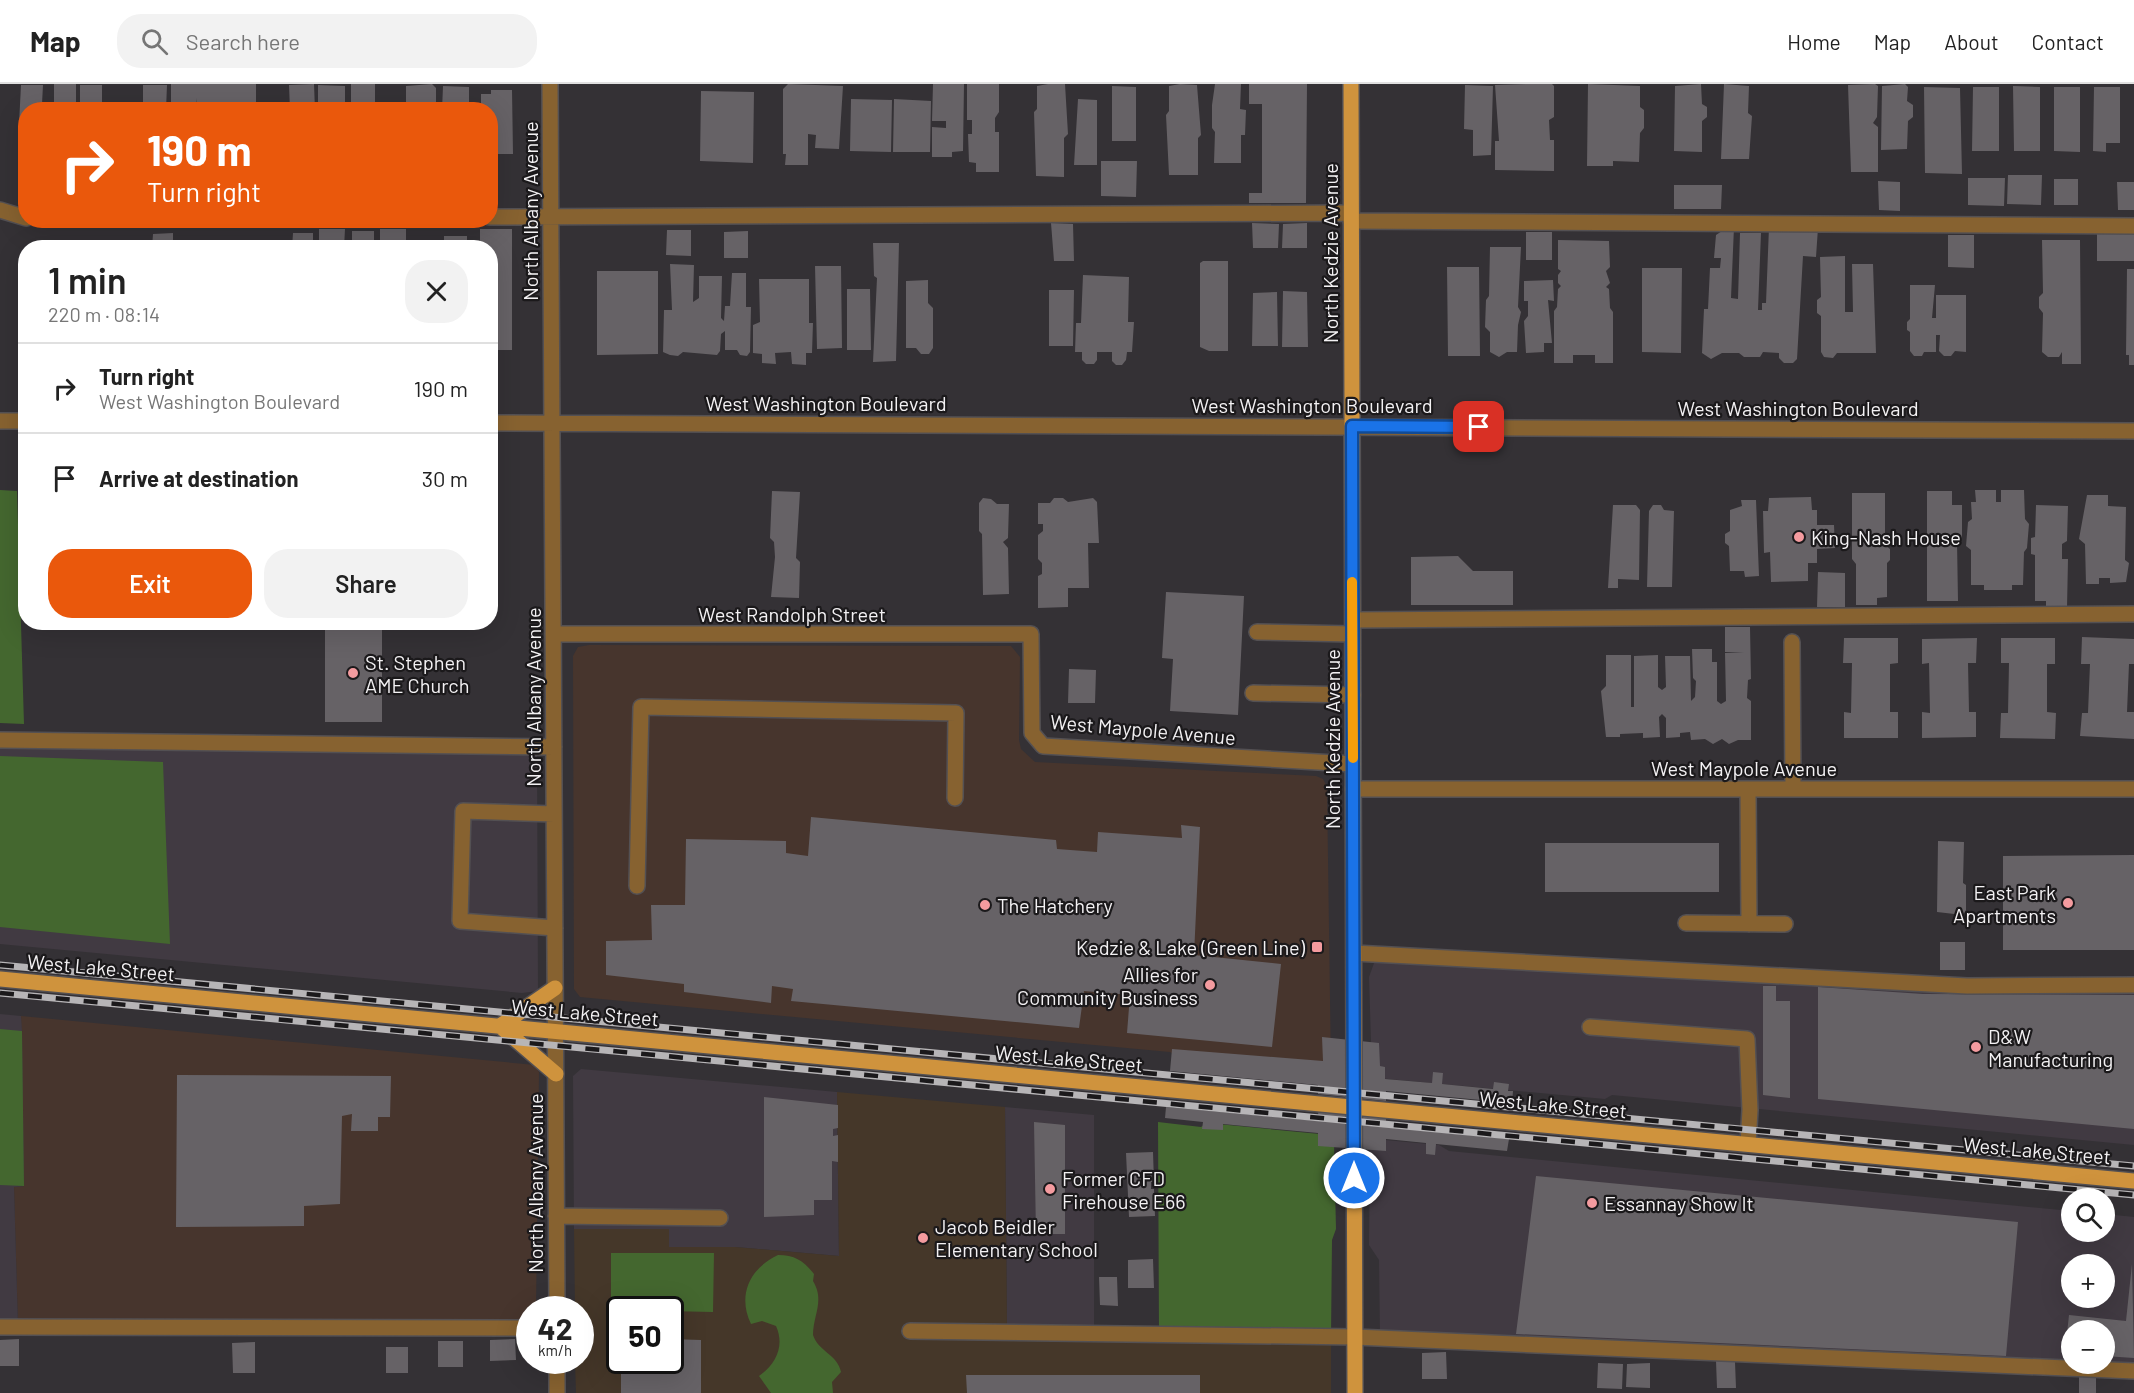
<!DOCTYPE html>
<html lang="en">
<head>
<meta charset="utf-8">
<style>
	:root { --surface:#fff; --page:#f2f2f2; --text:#222; --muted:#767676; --line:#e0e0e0; --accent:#ea580c }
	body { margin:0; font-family:Barlow,sans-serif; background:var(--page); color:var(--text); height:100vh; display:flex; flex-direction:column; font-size:22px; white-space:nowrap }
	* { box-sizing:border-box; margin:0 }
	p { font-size:20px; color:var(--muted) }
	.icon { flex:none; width:33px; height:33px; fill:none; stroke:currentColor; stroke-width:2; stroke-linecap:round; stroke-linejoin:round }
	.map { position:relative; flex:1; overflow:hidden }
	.panel { position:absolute; left:18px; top:156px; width:480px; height:390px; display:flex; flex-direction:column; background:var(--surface); border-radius:24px; box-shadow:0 6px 24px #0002 }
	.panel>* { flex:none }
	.guide { position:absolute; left:18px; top:18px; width:480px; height:126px; border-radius:24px; box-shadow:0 6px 24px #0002; background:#ea580c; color:#fff; overflow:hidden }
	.buttons { position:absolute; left:2061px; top:1104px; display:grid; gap:12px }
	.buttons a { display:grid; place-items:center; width:54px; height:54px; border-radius:50%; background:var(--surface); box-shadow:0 6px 24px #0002; font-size:30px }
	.speed { position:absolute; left:516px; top:1212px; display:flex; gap:12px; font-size:30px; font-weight:700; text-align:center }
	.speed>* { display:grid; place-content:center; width:78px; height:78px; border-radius:50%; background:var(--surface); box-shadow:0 6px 24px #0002; line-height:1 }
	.speed small { font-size:15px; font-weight:400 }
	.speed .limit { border:3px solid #111; border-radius:9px; background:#fff; color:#111 }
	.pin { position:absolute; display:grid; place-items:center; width:51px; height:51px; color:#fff; margin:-26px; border-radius:12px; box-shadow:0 3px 9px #0006 }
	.me { position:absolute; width:66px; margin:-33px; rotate:0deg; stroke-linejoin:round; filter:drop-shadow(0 0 4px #0008) }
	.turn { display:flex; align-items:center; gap:21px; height:126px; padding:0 30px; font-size:27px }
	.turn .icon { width:78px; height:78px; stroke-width:2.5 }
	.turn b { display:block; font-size:42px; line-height:51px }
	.round { display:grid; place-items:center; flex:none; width:63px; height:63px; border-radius:24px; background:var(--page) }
	.summary { display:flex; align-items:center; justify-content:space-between; height:102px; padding:0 30px }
	h1 { font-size:36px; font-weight:600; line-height:45px }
	.button { display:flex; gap:12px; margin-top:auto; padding:12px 30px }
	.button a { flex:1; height:69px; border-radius:24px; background:var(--accent); color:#fff; font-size:24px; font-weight:600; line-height:69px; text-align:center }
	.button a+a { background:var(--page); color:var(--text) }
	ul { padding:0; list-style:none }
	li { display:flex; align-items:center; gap:18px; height:90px; padding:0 30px; border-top:2px solid var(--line) }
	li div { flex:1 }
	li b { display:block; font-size:22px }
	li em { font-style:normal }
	header { display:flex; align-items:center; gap:36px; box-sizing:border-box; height:84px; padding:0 30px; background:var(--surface); border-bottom:2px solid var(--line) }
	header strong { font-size:28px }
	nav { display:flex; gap:33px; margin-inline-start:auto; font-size:21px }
	.search { width:420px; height:54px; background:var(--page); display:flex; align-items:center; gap:15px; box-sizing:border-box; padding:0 21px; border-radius:24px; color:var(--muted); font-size:22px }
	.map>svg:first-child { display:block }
	.commercial { fill:#47352d }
	.built { fill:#413a42; fill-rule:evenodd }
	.education { fill:#453729; fill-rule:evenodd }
	.green { fill:#44672f }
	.building { fill:#666266 }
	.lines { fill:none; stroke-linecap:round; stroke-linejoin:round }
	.minor-casing { stroke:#535053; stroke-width:18 }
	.major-casing { stroke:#535053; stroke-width:18 }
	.minor { stroke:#876230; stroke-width:15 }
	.major { stroke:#cf933d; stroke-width:15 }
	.rail-casing { stroke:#b7b5b7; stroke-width:7 }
	.rail { stroke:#1b191b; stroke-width:4.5; stroke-dasharray:14; stroke-linecap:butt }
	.route-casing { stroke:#114b97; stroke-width:15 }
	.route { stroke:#1a73e8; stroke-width:10 }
	.slow { stroke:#f59e0b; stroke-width:10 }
	.poi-dot { fill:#f49b9f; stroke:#1b191b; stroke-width:2 }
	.labels { text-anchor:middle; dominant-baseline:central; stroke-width:4.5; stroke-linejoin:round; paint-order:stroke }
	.street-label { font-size:20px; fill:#f3f1f3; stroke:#1b191b }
	.poi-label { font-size:20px; fill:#f3f1f3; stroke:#1b191b; text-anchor:start }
</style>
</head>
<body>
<header>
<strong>Map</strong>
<div class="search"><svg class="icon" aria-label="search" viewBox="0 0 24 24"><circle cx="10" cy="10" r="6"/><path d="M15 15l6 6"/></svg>Search here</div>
<nav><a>Home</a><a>Map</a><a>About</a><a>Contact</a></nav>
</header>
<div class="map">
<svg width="2134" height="1309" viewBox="0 0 2134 1309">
	<rect width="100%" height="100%" fill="#343135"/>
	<!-- commercial -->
	<path class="commercial" d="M589 561 1011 562 1020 573 1019 656 1021 665 1035 678 1316 692 1323 695 1327 703 1331 985 1182 975 1170 968 580 913 574 905 573 572 578 563Z
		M21 932 535 981 539 988 536 1225 530 1226 529 1244 18 1243 14 1103 24 1102Z"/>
	<!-- built -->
	<path class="built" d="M0 656 537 663 538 907 522 909 0 860Z
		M1377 871 2134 901V1061L1612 1011 1605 1015 1377 994 1372 989 1369 893Z
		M0 930 21 932 22 947 24 1102 14 1103 18 1243H0Z
		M581 985 837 1008 839 1172 735 1163H669V1146L574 1145 573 992Z
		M1005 1023 1094 1031V1249L1007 1247Z
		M1375 1055 1439 1061 1449 1067 2071 1127 2072 1148H2104L2105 1130 2134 1133V1284L1380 1254 1379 1176 1369 1161 1370 1059ZM2072 1180H2104V1214H2072ZM2072 1246H2104V1280H2072Z"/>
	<!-- education -->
	<path class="education" d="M837 1008 1005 1023 1007 1247 1331 1253V1309H576L575 1277 580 1276V1226L575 1225 574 1145H669V1163H735L839 1172ZM620 1226H670V1276H620Z"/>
	<!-- green -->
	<path class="green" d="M0 406 17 407 24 640 0 639Z
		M0 672 163 678 170 860 0 843Z
		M0 945 22 947 24 1102 0 1101Z
		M1158 1038 1201 1043 1207 1039 1330 1051 1334 1058 1336 1145 1332 1156 1331 1253 1159 1250Z
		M611 1169H714L713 1228 620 1226 619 1229H611Z
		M778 1171C795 1171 804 1177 814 1190L813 1197C825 1217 813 1231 813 1251 818 1267 838 1271 841 1288L832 1298 833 1309H771L759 1292C776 1280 785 1262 776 1242L762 1237 751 1240C737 1211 750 1184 778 1171Z"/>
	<!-- building -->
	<path class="building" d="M54 0H76V26H49V21L54 18Z
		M171 0H256V26H197L196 14V26H171Z
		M314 0 315 26H290L289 1Z
		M351 0H375V26H351Z
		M432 0 436 4V26H406V2Z
		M788 0 843 2 839 65 815 64 816 51 808 50V81H785L786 70H783V5Z
		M933 0H964L963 67 952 68V73H932V43L946 44V37H932Z
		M967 0H999V28L995 34V48H999V88H976V79L969 78 968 50H972V36H967Z
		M1048 0H1065L1068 50 1064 54V93L1036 92 1034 28 1037 25V2Z
		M1180 0 1197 1 1201 51 1198 54V91H1169L1166 31 1169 27V2Z
		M1215 0H1241L1240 25 1246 26 1245 51H1241V79H1214L1215 48 1212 44V21Z
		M1249 0H1307L1306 119H1249V109H1262V20H1249Z
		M1527 0H1552L1554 2V33L1549 36 1550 56H1554V87L1495 86V57H1499L1495 1Z
		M1588 0 1640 2V23L1644 26V44L1640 49 1639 78 1613 77V82H1587Z
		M1701 0 1702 20 1707 23V33L1702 37V68L1674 67 1675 2Z
		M1724 0 1749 2 1748 29 1752 32 1749 75H1721Z
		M1875 0 1878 2 1877 33 1873 39 1878 43V88H1851L1848 1Z
		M1905 0 1908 3 1907 17 1913 21V33L1908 37 1907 65 1881 66 1882 2Z
		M21 1H43L42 20H48L47 26H26V40H19Z
		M80 1H102V18L107 26H80Z
		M143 1H167L166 26H140L143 18Z
		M318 1 345 2V26H318Z
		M1465 1 1493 2 1491 71 1473 72V46L1464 45Z
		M443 2 469 3V26H442Z
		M1112 2 1136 3V57H1112Z
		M2013 2 2040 3V67H2014Z
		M1924 3 1960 4 1962 90 1925 89Z
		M1973 3H1999V67H1972Z
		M2054 3H2080V68L2054 67Z
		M2094 3H2120V59H2106V68L2093 67Z
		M491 6H512L513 70H490V26H481V10H491Z
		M701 7 754 8 753 79 700 77Z
		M851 15 892 16 891 68 850 67Z
		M894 15 931 17 930 68H893Z
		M1078 15 1097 16V81H1074Z
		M24 46H26V66L23 65Z
		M1101 77H1137L1136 113 1101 112Z
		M2008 91H2042L2041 121 2007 120Z
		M1968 94H2005L2004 122 1968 121Z
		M2054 95H2078V121H2054Z
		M24 96H26V117H23Z
		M1878 97 1900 98V127L1879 126Z
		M2117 98H2134V126H2118Z
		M1674 101H1722L1721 125H1674Z
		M1051 139 1073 140 1074 177H1054Z
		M1252 139 1279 140 1278 164H1253Z
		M1307 139V164H1282L1283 140Z
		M1728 143H1734L1731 214 1738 215 1740 149H1761L1758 226H1762V219H1766L1769 143 1818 144 1816 173 1803 172 1797 275 1793 279H1784L1779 274V269L1763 268 1760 273H1744L1739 269H1722L1711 275 1702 269 1704 225H1708L1710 184H1720L1721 174H1714L1716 151Z
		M319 145H345L344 164H319Z
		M380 145H406V164H380Z
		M480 145H512V266H490V164H480Z
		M667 146H691V172L666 171Z
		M352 147H374V164H352Z
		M748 147V174H724V148Z
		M1526 148H1552V176H1526Z
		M2097 148 2134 149V177H2097Z
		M173 149V164H152L153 150Z
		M293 149H313V164H292Z
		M1948 151H1974V184L1948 183Z
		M444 152H467V164H444Z
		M1558 156 1609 157 1610 183 1606 187 1610 199 1606 203 1609 205 1610 224 1613 228V279H1595V271H1573V279H1554V227L1557 223 1558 205 1561 202 1558 199V191L1561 187 1558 185Z
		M2042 156H2080L2081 280H2062V268L2059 273H2048L2042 268 2043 229 2039 224V213L2043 209Z
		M873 159H899L896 277 873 278 877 194 874 192Z
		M1490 163H1521L1518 223 1521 228 1518 241 1517 268H1507L1499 273 1490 268V248L1485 243 1486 216 1489 212Z
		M1845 172V228H1853L1852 180H1873L1876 269H1837L1833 274 1824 273 1821 268V232L1817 229V216L1821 213 1820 173Z
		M1203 177H1228V267H1209L1200 263V179Z
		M670 180 694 181 693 218 699 214V192H722L721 234 724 237 725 222H730L732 189H746V223H751L750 268 747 272 740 271 737 266H725V247L721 250 720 267 717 271 683 268 678 272 670 271 663 268 664 226H672Z
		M815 182H841L842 264 817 265Z
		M1447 183H1479L1480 272H1448Z
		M1642 184H1682L1681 269 1642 268Z
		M2127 185H2134V281H2129V271H2126Z
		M597 187H658V270L597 271Z
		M1083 191 1129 193 1128 238H1134L1132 268H1127L1126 276 1122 281H1116L1112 277V268H1097V276L1094 280H1086L1082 276V268H1075L1076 239H1081Z
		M759 195H809V239H813L812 269H806V281L792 280 791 268 775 269 776 280 762 279V270L753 269V241L760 238Z
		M928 196V219L933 224V264L929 270H921L916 264H906V197Z
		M1553 196 1554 217 1548 216 1552 259H1544V268L1526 269 1524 237 1528 232V217H1524V197Z
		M1910 201H1935L1932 234H1936V211H1966V268L1955 267 1951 272H1944L1939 267 1940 251H1936V268H1924L1922 272H1914L1910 267V248L1907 246V238L1910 235Z
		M847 205H870L871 266H847Z
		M1049 206H1074L1073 262H1049Z
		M1283 207 1307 208 1308 263H1282Z
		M1277 208 1278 262H1252L1253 209Z
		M1975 406H1996V418H2001V406H2024L2025 435 2029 440 2027 464 2024 468 2023 501H2012V506H1984V501H1971V466L1966 462 1968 438 1972 435 1971 418H1976Z
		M772 407 800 408 796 474 800 478 799 514 771 513 775 473 774 458 770 454Z
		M1927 407H1952V421H1962V456L1957 457 1958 517H1927Z
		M1852 409H1885V461L1890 465V476L1887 479V513L1877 514V521H1856V480L1852 475Z
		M2087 411H2108V422L2126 423 2125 476 2129 479 2126 498 2110 499V494H2099V500H2086L2085 460 2079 455Z
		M1811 413 1812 426H1817V441H1834L1835 464 1817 465V479H1808V497L1771 498 1770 468 1764 469 1763 427H1768L1769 414Z
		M983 414 991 415 997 420H1009L1008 454 1003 458 1008 464 1009 510 983 511 982 450 979 447V419Z
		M1054 414H1063L1068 418 1093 414 1097 418 1099 459H1088L1089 504H1068V523L1038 524V492L1042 490V479L1038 475V451L1043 447V440H1038V419H1050Z
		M1741 416H1756L1759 492 1745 493 1744 487H1730L1729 462 1725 459V450L1730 447V426L1742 422Z
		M1613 421H1636L1640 426 1639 496 1618 495V504H1608Z
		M1653 421H1661L1664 426 1674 427 1672 503H1647L1649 427Z
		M2036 421 2068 422 2067 457 2062 460V475H2068L2067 524H2046V517H2035V471L2031 470V454L2035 453Z
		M1458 472 1473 487H1513V521H1411V473Z
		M23 481H26V514H23Z
		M1818 488 1845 489V523H1817Z
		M1166 508 1244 512 1238 631 1170 627 1173 575 1162 574Z
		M332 538 382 539V638H325V540Z
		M1725 543H1750L1751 595 1748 596 1747 614 1751 617V656H1738L1729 660 1722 655 1713 660 1705 655 1691 656 1690 648 1680 649V653L1666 654V634L1662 630 1659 633 1660 653 1643 654V649L1620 650V653H1606L1601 607 1606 602V571H1631V623H1634V572L1658 571V603L1662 606 1666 603 1665 572H1690L1691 617 1695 613 1696 597 1693 594 1692 565H1712V578H1717V617L1721 620 1726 617 1725 569 1744 568H1725Z
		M2082 553 2134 555V580H2129L2127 628H2134V655L2080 652 2082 629H2088L2090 580H2081Z
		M1844 554H1898V579L1890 580V628H1898V654H1844V628L1851 629 1852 579H1843Z
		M1977 554 1976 579H1968L1969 628H1976V653L1922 654V628L1930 629 1929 579 1922 580V555Z
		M2001 554H2055V580H2047V628L2056 629 2055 655 2000 654 2001 629H2008L2009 579H2001Z
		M1069 585 1096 586 1095 619H1068Z
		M811 733 1056 756 1057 765 1097 768 1098 748 1182 754 1181 741 1200 743 1194 871 1281 880 1272 963 1127 949 1130 911 1084 907 1079 944 791 917 793 905 772 902 771 919 684 908V900L606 891V857L652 856 651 821H685L686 755 786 757V769L808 772Z
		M1938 757 1964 758 1963 799 1966 801V826L1963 831 1937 828Z
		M1545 759H1719V808H1545Z
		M2134 771V866H2003V772Z
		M1940 858H1965V886H1940Z
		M1763 902H1776V917H1790V1014L1763 1011Z
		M1818 903 1923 910 2134 911V1045L1818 1015Z
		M1322 953 1379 959 1380 982 1385 983V995L1432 999 1433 988 1443 989 1442 1000 1493 1005 1494 998 1509 1000 1508 1007H1513L1512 1019 1386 1007V1017L1318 1010V1001L1170 987 1172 965 1323 977Z
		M177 991 391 992 390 1033H378V1047H351L352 1030 342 1032 340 1120 304 1122V1142L176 1143Z
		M764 1013 838 1021V1044L833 1045V1052L838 1051V1078L832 1077V1116H814V1131L764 1133Z
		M1166 1023 1319 1037 1318 1028 1386 1034V1043L1509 1055 1507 1067 1436 1060 1435 1071 1426 1070V1059L1386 1055V1067L1318 1062V1049L1223 1040V1046L1202 1045 1203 1038 1165 1034Z
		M1034 1038 1065 1041V1150H1036Z
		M1153 1068 1154 1098H1151V1105H1154L1155 1132 1129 1133 1126 1069Z
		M1536 1092 2018 1138 2006 1272 1516 1250Z
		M1153 1175 1154 1204H1128V1176Z
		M2132 1180 2134 1274 2104 1272V1246H2072V1268H2065L2069 1231 2126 1237Z
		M1099 1193H1117L1118 1222 1100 1221Z
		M19 1255V1282H0V1256Z
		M515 1255 516 1276 490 1277V1256Z
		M670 1255 701 1256V1309H621V1276H670Z
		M438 1257H463V1283H438Z
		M255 1258V1289H233L232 1259Z
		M386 1263H408V1289H386Z
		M1446 1268 1447 1295H1422V1269Z
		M1716 1277 1735 1278 1736 1304H1717Z
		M1598 1279 1623 1280 1622 1305 1597 1304Z
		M1650 1279V1304L1626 1303 1627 1280Z
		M966 1291H1200V1309H967Z
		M2079 1293H2096V1309H2079Z"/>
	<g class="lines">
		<defs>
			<path id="minor" d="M550 0 557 1226
				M0 126 26 134
				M490 133 1351 129
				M1351 137 2134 142
				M0 337H26
				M490 339 2134 347
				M1353 536 2134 530
				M1257 548 1352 550
				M553 550H1031L1032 649 1043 662 1353 680
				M1792 558 1793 705
				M1253 609 1353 611
				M0 656 554 663
				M1353 705H2134
				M1748 705 1749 840
				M554 730 463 727 460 837 555 844
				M637 802 641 623 956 629 955 714
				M1686 839 1785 840
				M1354 869 1967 902 2134 901
				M1590 943 1747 955 1750 1026 1748 1060
				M556 1132 720 1134
				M0 1243 530 1244
				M910 1247 1355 1253 2134 1287
				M557 1276V1309"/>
			<path id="major" d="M1351 0 1355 1309
				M0 895 2134 1097
				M555 904 500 942 556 990"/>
		</defs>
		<!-- minor casing -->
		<use href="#minor" class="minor-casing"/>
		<!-- major casing -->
		<use href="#major" class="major-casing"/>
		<!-- minor -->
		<use href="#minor" class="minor"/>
		<!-- major -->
		<use href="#major" class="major"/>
		<defs>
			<path id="rail" d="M0 881 2134 1082
				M0 909 2134 1111"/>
		</defs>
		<!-- rail casing -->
		<use href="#rail" class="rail-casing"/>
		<!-- rail -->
		<use href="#rail" class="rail"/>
	</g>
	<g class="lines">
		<defs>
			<path id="route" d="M1354 1094 1352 342 1479 343"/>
		</defs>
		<!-- route casing -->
		<use href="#route" class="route-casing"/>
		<!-- route -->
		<use href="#route" class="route"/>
		<!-- slow -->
		<path class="slow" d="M1352 498 1353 674"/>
	</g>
	<!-- markers -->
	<g class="poi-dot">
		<circle cx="1799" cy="453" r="6"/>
		<circle cx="353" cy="589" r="6"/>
		<circle cx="2068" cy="819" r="6"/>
		<circle cx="985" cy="821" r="6"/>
		<rect x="1311" y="857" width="12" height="12" rx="3"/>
		<circle cx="1210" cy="901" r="6"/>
		<circle cx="1976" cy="963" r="6"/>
		<circle cx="1050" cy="1105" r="6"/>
		<circle cx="1592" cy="1119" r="6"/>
		<circle cx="923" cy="1154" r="6"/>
	</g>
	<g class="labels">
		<!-- street labels -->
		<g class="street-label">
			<text transform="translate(530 127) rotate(-90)">North Albany Avenue</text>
			<text transform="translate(1330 169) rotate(-90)">North Kedzie Avenue</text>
			<text x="826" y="319">West Washington Boulevard</text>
			<text x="1312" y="321">West Washington Boulevard</text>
			<text x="1798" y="324">West Washington Boulevard</text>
			<text x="792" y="530">West Randolph Street</text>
			<text transform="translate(533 613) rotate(-90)">North Albany Avenue</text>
			<text transform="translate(1143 645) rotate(5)">West Maypole Avenue</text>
			<text transform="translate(1332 655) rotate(-90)">North Kedzie Avenue</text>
			<text x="1744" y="684">West Maypole Avenue</text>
			<text transform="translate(101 883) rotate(5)">West Lake Street</text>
			<text transform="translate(585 928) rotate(5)">West Lake Street</text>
			<text transform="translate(1069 974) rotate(5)">West Lake Street</text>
			<text transform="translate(1553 1020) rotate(5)">West Lake Street</text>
			<text transform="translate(2037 1066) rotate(5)">West Lake Street</text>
			<text transform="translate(535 1099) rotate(-90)">North Albany Avenue</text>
		</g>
		<!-- poi labels -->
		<g class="poi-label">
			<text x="1811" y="453">King-Nash House</text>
			<text x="365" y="578">St. Stephen<tspan x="365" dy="23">AME Church</tspan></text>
			<text x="2056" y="808" text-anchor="end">East Park<tspan x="2056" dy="23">Apartments</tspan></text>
			<text x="997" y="821">The Hatchery</text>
			<text x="1305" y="863" text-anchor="end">Kedzie &amp; Lake (Green Line)</text>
			<text x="1198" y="890" text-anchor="end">Allies for<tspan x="1198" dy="23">Community Business</tspan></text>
			<text x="1988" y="952">D&amp;W<tspan x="1988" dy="23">Manufacturing</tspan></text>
			<text x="1062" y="1094">Former CFD<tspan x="1062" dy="23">Firehouse E66</tspan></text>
			<text x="1604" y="1119">Essannay Show It</text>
			<text x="935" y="1142">Jacob Beidler<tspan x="935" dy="23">Elementary School</tspan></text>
		</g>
	</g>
</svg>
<div class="buttons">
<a><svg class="icon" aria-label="search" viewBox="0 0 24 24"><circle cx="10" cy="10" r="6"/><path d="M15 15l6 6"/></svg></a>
<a>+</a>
<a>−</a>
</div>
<div class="speed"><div>42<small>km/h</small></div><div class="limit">50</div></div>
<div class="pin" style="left:1479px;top:343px;background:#d93025"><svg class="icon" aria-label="arrive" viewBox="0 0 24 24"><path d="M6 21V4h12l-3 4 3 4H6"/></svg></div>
<svg class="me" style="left:1354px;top:1094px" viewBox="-20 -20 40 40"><circle r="17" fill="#1a73e8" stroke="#fff" stroke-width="3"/><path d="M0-11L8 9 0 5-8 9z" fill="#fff"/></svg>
<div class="guide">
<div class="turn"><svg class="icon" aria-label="right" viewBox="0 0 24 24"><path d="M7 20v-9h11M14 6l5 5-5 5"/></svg><div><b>190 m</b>Turn right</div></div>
</div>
<section class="panel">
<div class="summary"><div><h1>1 min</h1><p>220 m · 08:14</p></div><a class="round"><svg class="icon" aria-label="close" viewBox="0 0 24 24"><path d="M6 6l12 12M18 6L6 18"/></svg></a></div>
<ul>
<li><svg class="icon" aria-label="right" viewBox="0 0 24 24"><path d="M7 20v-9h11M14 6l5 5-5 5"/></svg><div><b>Turn right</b><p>West Washington Boulevard</p></div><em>190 m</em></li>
<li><svg class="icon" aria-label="arrive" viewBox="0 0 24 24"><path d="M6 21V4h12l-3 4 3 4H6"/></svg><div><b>Arrive at destination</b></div><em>30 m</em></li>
</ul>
<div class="button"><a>Exit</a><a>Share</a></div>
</section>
</div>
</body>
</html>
